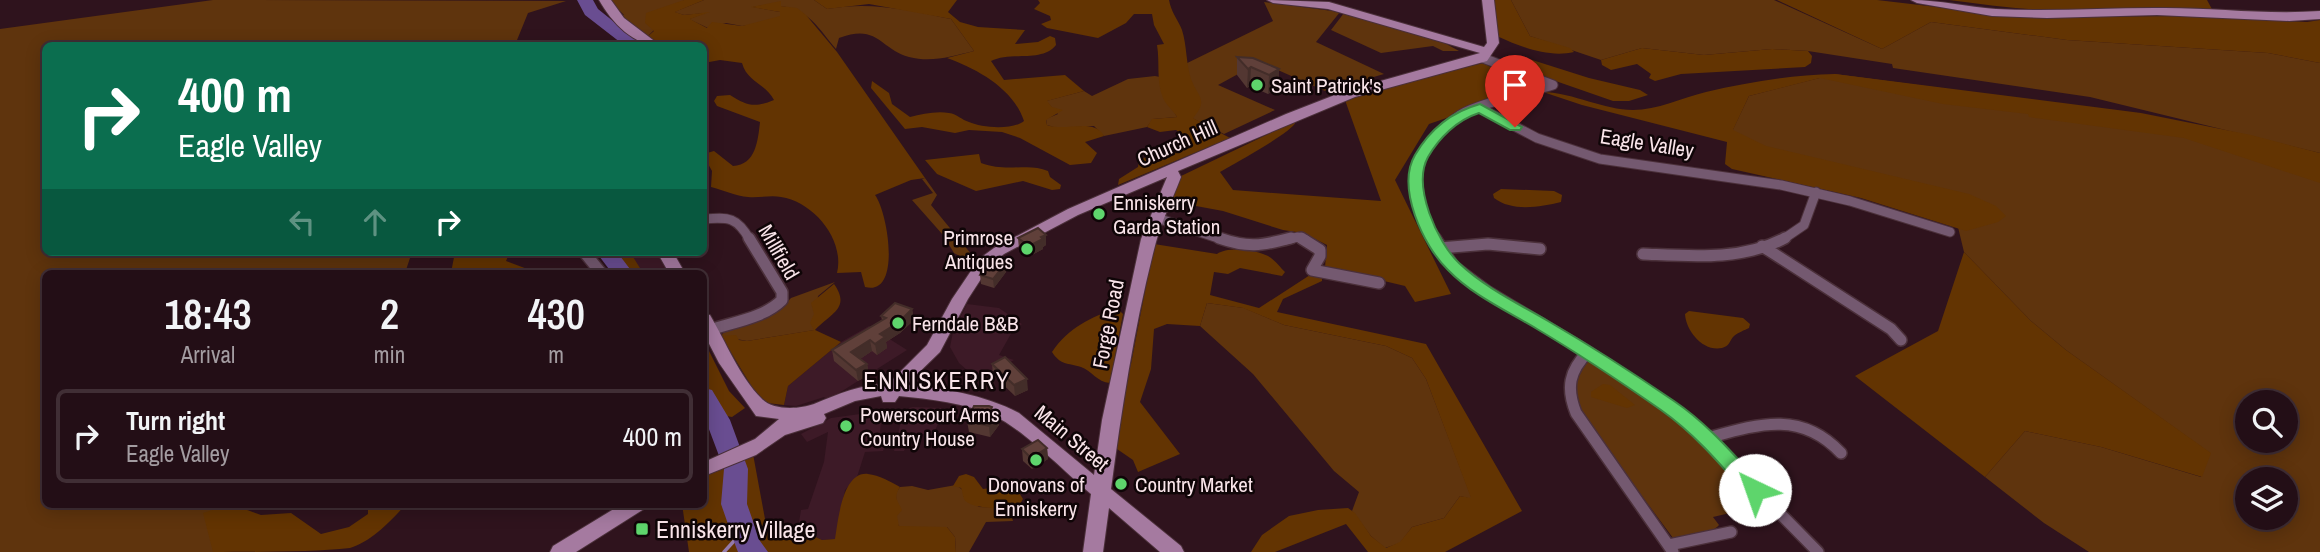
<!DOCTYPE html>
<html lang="en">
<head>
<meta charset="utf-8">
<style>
	:root { --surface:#230e16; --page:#2b171f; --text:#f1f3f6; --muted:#a39ca1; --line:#402e35 }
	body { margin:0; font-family:"Archivo Narrow",sans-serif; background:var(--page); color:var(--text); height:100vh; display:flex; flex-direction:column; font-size:26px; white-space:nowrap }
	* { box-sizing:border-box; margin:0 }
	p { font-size:23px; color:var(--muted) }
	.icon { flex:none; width:38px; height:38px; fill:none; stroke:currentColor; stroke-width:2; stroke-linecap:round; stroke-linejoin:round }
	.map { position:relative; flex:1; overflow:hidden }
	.side { position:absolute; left:42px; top:270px; width:665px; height:238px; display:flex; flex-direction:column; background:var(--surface); border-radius:10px; box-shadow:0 4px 18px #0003,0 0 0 2px var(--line) }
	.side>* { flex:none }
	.guide { position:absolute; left:42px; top:42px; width:665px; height:214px; border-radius:10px; box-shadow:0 4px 18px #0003,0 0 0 2px var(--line); background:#0b6e4f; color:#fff; overflow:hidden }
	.buttons { position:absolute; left:2235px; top:390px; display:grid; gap:14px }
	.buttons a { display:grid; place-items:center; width:63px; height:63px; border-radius:50%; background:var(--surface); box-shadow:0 4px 18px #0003,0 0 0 2px var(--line); font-size:35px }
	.pin { position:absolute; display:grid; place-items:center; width:60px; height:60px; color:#fff; margin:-72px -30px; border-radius:50% 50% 50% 0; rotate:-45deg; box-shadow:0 0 7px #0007 }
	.pin .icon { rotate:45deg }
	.me { position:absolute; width:77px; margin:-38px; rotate:318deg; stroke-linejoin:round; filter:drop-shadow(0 0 5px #0008) }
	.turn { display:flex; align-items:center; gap:24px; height:147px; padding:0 21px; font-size:32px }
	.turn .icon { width:91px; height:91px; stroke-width:2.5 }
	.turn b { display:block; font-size:49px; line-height:60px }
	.lanes { display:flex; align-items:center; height:66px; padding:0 21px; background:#0003; justify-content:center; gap:35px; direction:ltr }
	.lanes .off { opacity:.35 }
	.eta { display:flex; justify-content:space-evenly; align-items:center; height:119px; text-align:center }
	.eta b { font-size:42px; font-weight:600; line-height:49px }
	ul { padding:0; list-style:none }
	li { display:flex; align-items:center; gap:21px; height:94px; margin:0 14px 10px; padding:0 7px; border:4px solid var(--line); border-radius:10px }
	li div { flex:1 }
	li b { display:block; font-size:26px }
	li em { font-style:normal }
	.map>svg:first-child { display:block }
	.built { fill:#3d1a27 }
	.green { fill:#5f340d; fill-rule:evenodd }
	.forest { fill:#633402 }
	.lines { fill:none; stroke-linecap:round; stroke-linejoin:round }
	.stream { stroke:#947aab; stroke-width:3.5 }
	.river { fill:#694d91; fill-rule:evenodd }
	.street-far1-casing { stroke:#4b303a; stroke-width:11 }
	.street-casing { stroke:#4b303a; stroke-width:14 }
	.secondary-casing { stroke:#4b303a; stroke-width:2 }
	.street-far1 { stroke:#745970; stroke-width:9 }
	.street { stroke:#745970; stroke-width:11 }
	.secondary { fill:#a57aa0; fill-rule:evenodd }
	.wall { fill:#533732 }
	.shaded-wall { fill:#432d29 }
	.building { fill:#60403a; stroke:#432d29; stroke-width:2 }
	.route { fill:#5ed56c; stroke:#3d8a46; stroke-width:2 }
	.poi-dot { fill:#5ed56c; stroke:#0f0507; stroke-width:2.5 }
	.labels { text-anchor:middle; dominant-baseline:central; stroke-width:5; stroke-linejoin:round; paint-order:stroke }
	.poi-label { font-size:21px; fill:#f9e4e9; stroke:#0f0507; text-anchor:start }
	.street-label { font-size:21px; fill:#f9e4e9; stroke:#0f0507 }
	.quarter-label { font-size:24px; letter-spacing:2px; fill:#f9e4e9; stroke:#0f0507 }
	.near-poi-label { font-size:24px; fill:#f9e4e9; stroke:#0f0507; text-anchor:start }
</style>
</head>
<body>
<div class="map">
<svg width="2320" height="552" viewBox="0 0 2320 552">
	<rect width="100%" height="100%" fill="#2f131d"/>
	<!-- built -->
	<path class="built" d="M619 252H657L669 273H635Z
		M967 304 999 308 1022 324 1012 332 999 355 1014 360 978 380 959 363 950 347 953 332Z
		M869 326 907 350 828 400 824 397 796 406 784 405 788 386 841 342Z
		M913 407 945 408 933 435 912 433 904 451H894L904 409Z
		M882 411 880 433H889L883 451 865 452 857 477 845 490 836 539 822 540 792 526 799 522 801 510 808 509 824 462 828 432 807 442 801 434 831 418Z"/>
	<!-- green -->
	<path class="green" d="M213 0 566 1 528 13 515 45 46 46V252H412L405 273H46V504H219L213 512 223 552H0V29Z
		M611 0H684L647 37 621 16 624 15 620 11 617 12Z
		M704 0H814L827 9C871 1 908 10 951 19L974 51C952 56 932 63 909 57 880 49 878 23 839 38L836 49C818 28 809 9 780 6L781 2 753 7 780 12V17L757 24 742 26 726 23 708 28 689 19 705 13 684 15 674 12Z
		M1511 0H1774L1882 49 1931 22 2067 40 2268 53 2320 63V153L2090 97 1893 68 1892 64 1808 51 1772 49 1704 55 1642 48 1601 60 1530 36Z
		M1264 2 1340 12 1316 42 1384 74 1325 91 1260 62 1218 85 1275 110 1224 134 1190 117 1175 69 1273 21Z
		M1344 13 1441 41 1459 51H1443L1433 46 1381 53 1331 30Z
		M1835 74 2045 102 2320 167V552H2089L2044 523 1985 477 2025 431 2101 447 2201 477 2210 453 2066 350 2031 321 1964 252 1957 223 1727 142 1749 96ZM2247 402H2286V441H2247ZM2247 480H2286V518H2247Z
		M1155 76 1160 77V87L1177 117 1153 119 1147 127 1104 136 1094 126 1057 128 1047 125 1046 119 1058 114 1046 101 1084 91 1092 96 1128 79Z
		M925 178 937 195 931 205 972 255 971 262 954 253 943 235 912 200 933 193 922 179Z
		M835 282 818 296 815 330 747 341 721 336 724 332 772 315 780 310 791 298Z
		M1207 303 1244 308 1284 325 1386 346 1412 358 1426 379 1472 499 1460 496 1444 518 1412 527 1400 543 1385 548 1371 536 1352 511 1359 492 1334 471 1253 374 1200 326Z
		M1590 361 1602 365 1697 434 1771 513 1740 524 1730 513 1713 517 1719 525C1710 535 1686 539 1673 538L1587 422C1579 406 1566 371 1590 361Z
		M956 485 964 491 963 496 979 507 1009 508 1013 521 986 522 969 552H956L955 537 947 527H900L897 523 896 493 900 487 912 486 928 490Z"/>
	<!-- forest -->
	<path class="forest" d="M684 0H704L675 12 684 15 710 12 690 19 707 28 712 22 742 26 780 16V12L751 7 781 1V6L797 8 806 15 837 52 925 178 911 180 875 195C888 212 902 297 865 287L861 272 837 273C845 240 814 202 781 197 771 195 759 198 748 197 736 196 723 190 711 187L712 171 707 162V153L714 151 733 166C756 165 758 140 760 122L717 106 714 101 717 96 730 95C747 106 755 108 774 100 766 84 747 82 742 63L720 60 704 63V46L663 45 647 37 654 31 645 23 646 13Z
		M814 0H957L948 12 960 22 978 27 1025 30 1015 44 1038 42 1050 36 1055 38 1056 45C1042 63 1010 51 991 61L1004 80 1065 75 1084 91 1047 101 1052 107 1063 110 1046 120 1047 125C1066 132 1094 117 1104 136L1085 142 1097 153 1091 163 1070 165 1020 138 1002 132 969 130 955 133 922 127 905 129 871 88 872 81 889 93 892 104 910 117C922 114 936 111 949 113 957 114 962 120 969 122 982 128 1013 130 1024 121 1013 88 977 69 947 58L974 51 951 19 869 4 827 9Z
		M1038 0H1169C1171 12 1178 20 1182 30 1187 46 1186 64 1191 79 1198 98 1209 99 1193 118L1230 138 1118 185 1119 179 1138 167 1139 161 1183 135 1176 130 1160 132 1147 127 1152 119 1177 117C1173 110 1166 105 1163 98 1156 82 1160 62 1157 45L1164 44 1154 25 1152 14H1134L1126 23 1098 38 1047 28 1041 24 1051 20 1050 16 1034 9 1040 3Z
		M1493 0H1511L1530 36 1570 48 1574 52C1549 58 1521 47 1499 37L1495 22Z
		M1777 0H1877L2022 17 2192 16 2307 22 2320 20V63L2268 53 2067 40 1931 22 1882 49Z
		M1949 0H2207L2213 11C2168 5 2124 10 2078 11 2034 11 1993 6 1949 0Z
		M1642 48 1704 55 1772 49 1808 51 1812 56 1811 63 1805 67 1681 74 1655 81 1649 78 1651 74 1637 64 1611 70 1602 65 1601 60Z
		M1506 56 1529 59 1589 78 1640 90 1648 95 1629 101H1613L1510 65 1503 60Z
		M1483 63 1523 83 1525 91 1429 124 1395 180 1451 294 1415 302 1405 286 1325 267 1327 245 1303 233 1283 230 1223 211 1169 201 1179 177 1293 122H1296C1291 133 1235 163 1220 172L1233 190 1381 201 1345 100 1375 90Z
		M1835 74 2141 113 2251 135 2320 153V183L2184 138 2029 117 2028 114 1943 104 1820 78 1749 96 1733 130 1766 146 1969 194 1996 206 2006 216 1998 222 1966 231 1861 198 1732 169 1725 164 1727 142 1582 105 1543 92C1574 93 1604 110 1633 110 1657 110 1682 98 1706 92 1749 82 1791 75 1835 74Z
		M979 154 981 163C1008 173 1028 162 1048 171L1050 177 1061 185 1060 189 1052 190 1023 181 976 191 937 174 925 160Z
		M1501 189 1554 191 1562 195 1561 202C1540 207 1512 212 1494 198L1493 194Z
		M1154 244 1217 254C1228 246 1256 250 1268 256 1274 259 1280 267 1285 272L1282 276 1240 268 1228 274 1214 272 1210 295 1259 308 1310 275 1322 276V281L1283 299 1277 312 1426 344 1522 511 1445 552H1368L1346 524 1275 552H1251L1262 535 1289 516 1318 510 1348 508 1355 513 1371 536 1386 548 1400 542 1412 527 1444 518 1460 496 1471 498 1426 379 1412 358 1386 346 1284 325 1243 308 1207 303 1200 326 1167 324 1154 329 1151 369 1140 402 1180 454 1138 472 1133 460 1117 449 1119 404 1131 364Z
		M455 252H510L506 261 538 273H451Z
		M587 252H630L643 273H631L628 269 614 273 604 256 591 257Z
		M1964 252 2031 321 2066 350 2211 453 2202 477 2101 447 2025 431 1985 477 1855 376 1938 331Z
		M834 284C851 308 831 313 815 330L841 342 788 386 784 405 767 403 758 397 721 336 736 335 739 340 747 341 814 330 810 323 814 314 811 303Z
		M1117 308 1123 314 1110 383C1097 382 1092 371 1081 367 1068 363 1060 365 1052 352 1069 327 1090 318 1117 308Z
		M1689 311 1743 318 1750 324 1749 328C1745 330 1737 333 1734 336 1729 341 1730 346 1722 348 1703 352 1686 331 1685 314Z
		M704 341 729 391 745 408 732 417 704 412Z
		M1603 384 1610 385 1635 405 1627 408 1591 397V392Z
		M753 454 765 519 792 526 822 540 835 539C838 522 842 471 868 474 879 475 891 482 900 487 893 498 898 501 902 510L897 516 899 526 947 527 955 537 956 552H689L682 504H704V476Z
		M966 474 974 477 983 489 998 487 1001 491H1018L1023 499 1020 504C1011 510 970 510 964 499 962 495 963 491 961 488L953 486 959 476Z
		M231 504 261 515 291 513 321 534 349 527 368 514V504H406C392 520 371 542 350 548 313 552 253 552 213 552L203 513Z"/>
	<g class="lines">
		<!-- stream -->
		<path class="stream" d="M724 552 744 530"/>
		<!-- river -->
		<path class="river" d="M577 0H593L598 9 644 46H625L585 15Z
			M596 252H617L633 273H612Z
			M704 388 712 390 730 420 748 469 747 504 760 541 768 552H738L736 547 721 504 724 469 704 416Z"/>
		<defs>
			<path id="street-far1" d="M1483 58 1553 85
				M1480 108 1537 138 1600 159 1781 185 1850 201 1950 232
				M1157 218 1224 240
				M704 219C729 217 737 217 750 240
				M1285 240 1298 237 1306 240
				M1436 240C1427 224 1418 208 1415 190 1410 161 1437 130 1460 115 1477 104 1531 92 1553 85
				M1782 240 1804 225 1816 192"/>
			<path id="street" d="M1219 238C1248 248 1261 246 1291 238
				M1301 238 1320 250V256L1312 270 1379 283
				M1435 238 1453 266 1488 292 1588 352 1690 422 1818 552
				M1762 246 1891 329 1901 340
				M1440 248 1488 244 1540 249
				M585 253 601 273
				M1643 254C1690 256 1742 261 1785 238
				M710 330C733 322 764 318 782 300V292L749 238
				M1588 352C1569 371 1566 388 1576 413L1673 552
				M1708 438C1758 424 1801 410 1841 453
				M1669 545 1731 532"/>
			<path id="secondary" d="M599 0H611L624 18 661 46C634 46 612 23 599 0Z
				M1267 0 1329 2 1484 47 1487 43 1482 0H1494L1499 43 1487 61 1355 97 1178 171 1181 177C1173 198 1162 220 1156 242 1135 322 1122 406 1111 489L1181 546 1184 552H1160L1109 508 1103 552H1083L1091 494C1066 473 1022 428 994 416 965 403 930 399 899 396L895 402H883L881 396 855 401 824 414 826 418 823 423 785 435 756 455 704 476V462L755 439 779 419 756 416 719 363 704 334V314L710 315C726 342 739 376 762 399 774 411 800 409 814 404 838 394 861 384 888 384L927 345 952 299 979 259 994 248 1068 209 1286 114 1345 91 1480 53 1328 9 1273 3ZM1167 177 1141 239 1102 420 1094 475 1019 413C985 395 944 388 906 385L940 352 968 299 990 265 1004 254 1078 215Z
				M1911 0C1940 0 1967 7 1996 9 2049 12 2102 8 2155 8 2210 7 2265 15 2320 11V19L2289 21 2157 15 2047 18 1992 16 1917 3Z
				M657 252H673L685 273H669Z
				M622 504H647L644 509 576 552H550L553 546Z"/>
		</defs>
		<!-- street-far1 casing -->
		<use href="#street-far1" class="street-far1-casing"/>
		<!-- street casing -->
		<use href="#street" class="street-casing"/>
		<!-- secondary casing -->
		<use href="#secondary" class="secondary-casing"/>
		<!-- street-far1 -->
		<use href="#street-far1" class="street-far1"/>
		<!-- street -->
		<use href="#street" class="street"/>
		<!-- secondary -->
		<use href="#secondary" class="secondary"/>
	</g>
	<!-- wall -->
	<path class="wall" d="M1237 57 1279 69 1278 88 1268 94 1250 86 1247 88 1237 75Z
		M1046 235V245L1043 247V249L1030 256 1019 249 1018 238Z
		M1005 264 1006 272 994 288 981 284 980 275Z
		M912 309 914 320 900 333 886 342 887 348 877 355 872 351 860 359 867 364 869 375 858 381 834 361 832 350 882 320 881 316Z
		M992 364 1028 390 1015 396 993 375Z
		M993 412 999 425 990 437 969 432 967 421Z
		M1047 448 1048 459 1032 469 1023 461 1022 449Z"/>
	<!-- shaded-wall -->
	<path class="shaded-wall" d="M1251 67 1250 86 1247 88 1248 69Z
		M1279 69 1278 88 1268 94 1269 75Z
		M1046 235V245L1043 247V249L1030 256 1029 246Z
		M1005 264 1006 272 994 288 993 279Z
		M912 309 914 320 900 333 886 342 887 348 877 355 875 344 880 334Z
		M870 340 872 351 854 363 851 352Z
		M867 364 869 375 858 381 856 370Z
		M1027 379 1028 390 1015 396 1014 385Z
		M998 414 999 425 990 437 989 426Z
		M1047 448 1048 459 1032 469 1031 458Z"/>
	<!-- building -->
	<path class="building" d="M1237 57 1253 58 1279 69 1269 75 1251 67 1248 69Z
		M1038 228 1046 235 1041 237 1043 239 1029 246 1018 238Z
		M990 259 1005 264 993 279 980 275Z
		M895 303 912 309 899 322 880 334 885 337 875 344 870 340 851 352 867 364 856 370 832 350 886 318 881 316Z
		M1005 357 1027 379 1014 385 992 364Z
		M974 406H989L992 407 990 412 998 414 989 426 967 421Z
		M1038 440 1047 448 1031 458 1022 449Z"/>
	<!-- route -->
	<path class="route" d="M1480 104 1522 127 1520 130H1510L1479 113C1457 120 1439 138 1428 157 1412 186 1437 242 1459 263 1484 287 1519 304 1548 321 1591 346 1633 373 1674 401 1708 424 1734 455 1762 485L1765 490 1762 496 1755 498 1748 496C1721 465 1695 434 1661 410 1621 382 1579 354 1537 329 1507 311 1472 295 1448 270 1423 246 1396 187 1415 155 1430 129 1451 112 1480 104Z"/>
	<!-- markers -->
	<g class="poi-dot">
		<circle cx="1257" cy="85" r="7"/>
		<circle cx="1099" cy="214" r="7"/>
		<circle cx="1027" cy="249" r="7"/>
		<circle cx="898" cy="323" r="7"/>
		<circle cx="846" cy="426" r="7"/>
		<circle cx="1036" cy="460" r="7"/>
		<circle cx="1121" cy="484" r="7"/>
		<rect x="635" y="522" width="14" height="14" rx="3.5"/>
	</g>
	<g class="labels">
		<!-- poi labels -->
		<g class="poi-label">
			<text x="1271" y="85">Saint Patrick's</text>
			<text x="1113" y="202">Enniskerry<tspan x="1113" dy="24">Garda Station</tspan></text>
			<text x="1013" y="237" text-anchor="end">Primrose<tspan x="1013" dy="24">Antiques</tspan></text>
			<text x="912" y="323">Ferndale B&amp;B</text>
			<text x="860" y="414">Powerscourt Arms<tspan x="860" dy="24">Country House</tspan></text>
			<text x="1036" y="484" text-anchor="middle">Donovans of<tspan x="1036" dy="24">Enniskerry</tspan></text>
			<text x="1135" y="484">Country Market</text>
		</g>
		<!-- street labels -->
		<g class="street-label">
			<text transform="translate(1177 143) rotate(-24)">Church Hill</text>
			<text transform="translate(1647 143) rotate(9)">Eagle Valley</text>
			<text transform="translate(779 252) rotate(60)">Millfield</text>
			<text transform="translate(1108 324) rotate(-79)">Forge Road</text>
			<text transform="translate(1072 438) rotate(40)">Main Street</text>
		</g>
		<!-- quarter labels -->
		<g class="quarter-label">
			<text x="937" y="380">ENNISKERRY</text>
		</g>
		<!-- near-poi labels -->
		<g class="near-poi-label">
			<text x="656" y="529">Enniskerry Village</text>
		</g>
	</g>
</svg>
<div class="buttons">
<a><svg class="icon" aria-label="search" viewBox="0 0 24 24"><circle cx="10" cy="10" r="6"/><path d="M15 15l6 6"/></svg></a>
<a><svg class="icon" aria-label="layers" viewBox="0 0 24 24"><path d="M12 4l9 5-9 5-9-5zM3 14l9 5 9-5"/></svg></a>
</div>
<div class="pin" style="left:1515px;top:127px;background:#d93025"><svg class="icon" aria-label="arrive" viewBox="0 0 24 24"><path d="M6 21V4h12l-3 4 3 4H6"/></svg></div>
<svg class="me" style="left:1755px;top:490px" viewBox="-20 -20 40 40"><circle r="19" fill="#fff"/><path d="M0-13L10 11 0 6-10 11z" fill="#5ed56c"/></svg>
<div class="guide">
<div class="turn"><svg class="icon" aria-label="right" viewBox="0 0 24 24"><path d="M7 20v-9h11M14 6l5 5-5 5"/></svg><div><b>400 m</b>Eagle Valley</div></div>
<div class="lanes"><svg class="icon off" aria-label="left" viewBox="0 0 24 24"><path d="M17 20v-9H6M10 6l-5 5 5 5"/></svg><svg class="icon off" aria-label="ahead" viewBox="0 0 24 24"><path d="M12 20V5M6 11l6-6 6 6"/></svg><svg class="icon" aria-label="right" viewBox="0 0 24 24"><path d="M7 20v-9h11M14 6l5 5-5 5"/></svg></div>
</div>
<section class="side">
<div class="eta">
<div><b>18:43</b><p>Arrival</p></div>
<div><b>2</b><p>min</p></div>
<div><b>430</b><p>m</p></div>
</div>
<ul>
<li><svg class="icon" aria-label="right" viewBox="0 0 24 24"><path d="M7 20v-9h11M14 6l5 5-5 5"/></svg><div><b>Turn right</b><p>Eagle Valley</p></div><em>400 m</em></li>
</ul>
</section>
</div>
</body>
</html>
